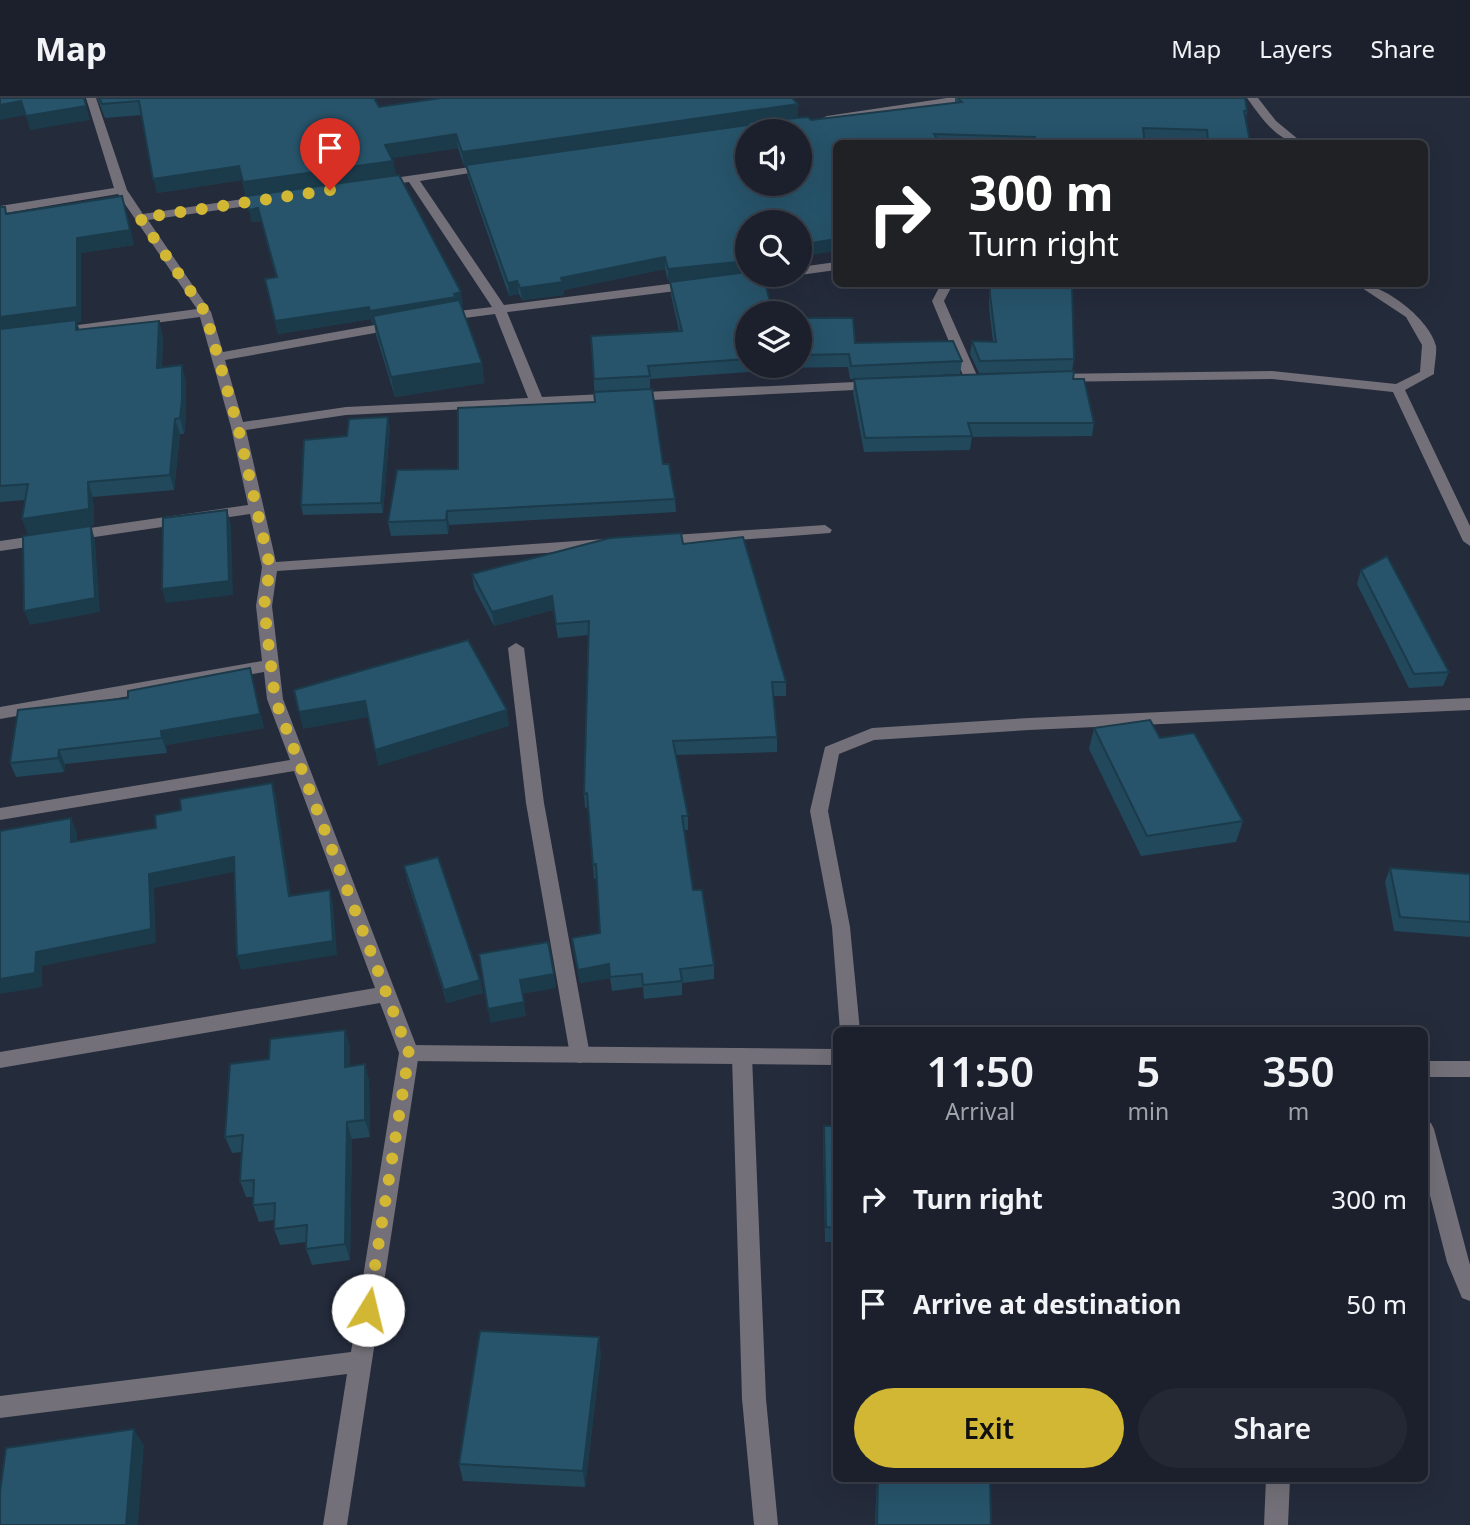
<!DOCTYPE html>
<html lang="en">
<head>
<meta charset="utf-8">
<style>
	:root { --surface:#1b202c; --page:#242834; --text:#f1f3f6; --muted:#a0a3a9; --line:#393e48; --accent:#d2b735 }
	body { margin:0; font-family:"Noto Sans",sans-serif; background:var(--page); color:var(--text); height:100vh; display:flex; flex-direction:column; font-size:26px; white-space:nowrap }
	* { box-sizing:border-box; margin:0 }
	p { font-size:23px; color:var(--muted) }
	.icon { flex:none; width:38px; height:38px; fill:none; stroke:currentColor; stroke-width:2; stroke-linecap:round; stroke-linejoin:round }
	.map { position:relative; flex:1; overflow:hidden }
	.details { position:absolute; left:833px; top:929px; width:595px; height:455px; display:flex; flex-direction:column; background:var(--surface); border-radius:10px; box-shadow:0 7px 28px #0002,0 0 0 2px var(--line) }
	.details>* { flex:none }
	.hud { position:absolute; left:833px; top:42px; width:595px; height:147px; border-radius:10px; box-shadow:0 7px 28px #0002,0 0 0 2px var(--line); background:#202124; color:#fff; overflow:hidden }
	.fabs { position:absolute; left:735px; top:21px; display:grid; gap:14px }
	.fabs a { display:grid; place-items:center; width:77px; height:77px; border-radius:50%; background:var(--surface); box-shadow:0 7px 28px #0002,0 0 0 2px var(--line); font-size:35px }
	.pin { position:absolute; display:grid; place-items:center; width:60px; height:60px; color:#fff; margin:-72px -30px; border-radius:50% 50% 50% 0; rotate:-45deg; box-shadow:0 0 7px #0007 }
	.pin .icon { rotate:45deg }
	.me { position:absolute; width:77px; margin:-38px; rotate:9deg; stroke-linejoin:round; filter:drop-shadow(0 0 5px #0008) }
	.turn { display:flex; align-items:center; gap:24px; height:147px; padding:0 21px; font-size:32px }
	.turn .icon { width:91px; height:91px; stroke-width:2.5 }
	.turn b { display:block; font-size:49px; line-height:60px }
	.eta { display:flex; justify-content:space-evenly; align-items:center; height:119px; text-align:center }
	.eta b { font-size:42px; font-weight:600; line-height:49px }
	.cta { display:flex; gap:14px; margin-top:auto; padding:14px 21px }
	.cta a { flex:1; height:80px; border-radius:42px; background:var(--accent); color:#111; font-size:28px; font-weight:600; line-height:80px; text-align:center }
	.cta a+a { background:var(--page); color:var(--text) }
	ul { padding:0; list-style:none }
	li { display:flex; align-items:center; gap:21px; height:105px; padding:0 21px }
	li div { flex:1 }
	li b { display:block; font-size:26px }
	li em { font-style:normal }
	header { display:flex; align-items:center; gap:42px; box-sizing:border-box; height:98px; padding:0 35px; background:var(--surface); border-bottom:2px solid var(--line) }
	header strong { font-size:33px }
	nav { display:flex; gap:38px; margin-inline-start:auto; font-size:24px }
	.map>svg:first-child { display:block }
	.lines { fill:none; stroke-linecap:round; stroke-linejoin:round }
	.service { fill:#737079; fill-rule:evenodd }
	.minor { fill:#737079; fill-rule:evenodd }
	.wall { fill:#22485c }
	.shaded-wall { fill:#1b3b4b }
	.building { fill:#27546b; stroke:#1b3b4b; stroke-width:2; fill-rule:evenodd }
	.route { stroke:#d2b735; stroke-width:12; stroke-dasharray:0 21.6 }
</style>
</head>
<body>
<header>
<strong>Map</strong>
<nav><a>Map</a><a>Layers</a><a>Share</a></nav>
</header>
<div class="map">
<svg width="1470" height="1427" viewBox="0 0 1470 1427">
	<rect width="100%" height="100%" fill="#242b3b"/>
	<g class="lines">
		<!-- service -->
		<path class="service" d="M409 947 836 951V967L409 963 402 961 399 955 402 949Z
			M1424 963H1470V979H1424Z"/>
		<!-- minor -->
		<path class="minor" d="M86 0H96L127 92 143 116 269 97 275 101 269 105 148 122 211 214 223 254 397 223 403 227 397 231 225 262 243 324 346 309 528 300 495 216 442 223 436 219 442 215 492 209 409 84 380 88 374 85 380 82 491 66 497 69 495 71 420 83 504 207 692 183 698 187 692 191 507 214 542 299 875 283 882 287 875 291 346 317 246 332 276 464 605 441 612 446 605 451 277 473 272 508 283 601 419 955 347 1427H323L347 1276 0 1320V1298L351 1254 399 955 380 905 0 970V954L375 890 294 673 0 722V710L290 662 267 601 264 574 0 621V609L262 563 256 508 262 469 250 416 0 453V443L248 407 231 329 200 219 56 238 49 234 56 230 197 211 118 96 0 116V108L114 90Z
			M947 0H957L955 6 951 7 827 24 821 21 827 18Z
			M1247 0H1258L1276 23 1304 46C1278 46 1261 19 1247 0Z
			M836 164V172L800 177V169Z
			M747 176V177H777C768 183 743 187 734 181Z
			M941 186H953L944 203 979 282 977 285 972 286 965 282 932 203Z
			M1356 186C1382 184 1430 221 1436 248 1437 256 1434 268 1434 276L1405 292 1470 428V448L1463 443 1393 294 1272 281 1050 284 1043 280 1050 276 1272 273 1396 286 1420 274 1422 247 1406 219Z
			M825 427 832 432 830 435 658 448 651 443 658 438Z
			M516 545 524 550 544 705 590 957 587 963 580 965 573 963 570 957 526 705 508 550Z
			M1470 600V612L1029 632 874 642 839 656 828 713 850 829 860 933H840L832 829 810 713 825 649 872 630 1029 620Z
			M742 950 749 952 752 958 766 1301 778 1427H754L742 1301 732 958 735 952Z
			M1424 1022 1431 1025 1434 1031 1470 1167V1203L1462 1200 1447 1164 1424 1074Z
			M1266 1381H1290L1288 1427H1264Z"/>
	</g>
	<!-- wall -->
	<path class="wall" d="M97 0H374L379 9 438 1 437 0H792L798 6V19L811 22 955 5V0H1245L1247 13 1246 21 1250 44 1249 46H1205V43L1144 42 1145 46H836L747 124V268H800V220L855 245 962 263 960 276 854 281 1048 274 979 275 970 256 972 243 993 244 989 210V186H1072L1074 261 1072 273 1073 281 1094 325 1092 338 972 339 970 352 864 354 853 295 854 281H850L848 269 777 270V272L650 281V291L663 366 675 401 676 414 449 427 448 436 391 438 388 424 458 371 595 304 591 238 679 233 671 197 670 184 698 180 668 183 665 171 564 192V197L522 202 519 196 509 198 468 79 466 67 464 68 458 50 392 60 396 77 463 207H460L482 265 484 285 395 299 376 237 374 225 372 226 371 221 278 236 265 181 276 180 261 123 252 124 242 82 157 95 142 17 105 20Z
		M122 98 134 147 81 155V224H77L79 232 163 238 162 269 186 282V318L184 336H180L174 392 93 399 94 427 28 436 22 421 25 402 0 404V109L7 115Z
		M390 329 383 415 303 417 301 407 347 338Z
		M683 446 786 584V598H774L777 639V654L676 657 688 718V732H684L693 792 714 867V881L682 885V897L644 901 643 889 612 893 610 880 580 885 574 854 572 840 600 835 597 780 594 781 588 709 585 710 584 696 589 537 558 540 553 512 494 528 474 490 472 476Z
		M1361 472 1449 574 1443 588 1409 590 1357 486Z
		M250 570 264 630 166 647 167 655 65 666 64 674 16 679 10 665 128 600Z
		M1094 630 1160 640 1243 723 1236 744 1141 758 1089 651Z
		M404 768 480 882 483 895 447 905 407 782Z
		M1390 770 1470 776V839L1394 833 1385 784Z
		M345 932 350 949V968L365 966 369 983 370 1039 352 1041 350 1162 312 1167 306 1151V1144L280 1147 274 1131V1122L259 1124 253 1107V1099H246L240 1083 242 1054 232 1055 225 1039 269 961Z
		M824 1028H836V1144H825L823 1043Z
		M601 1256 585 1389 463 1383 459 1366Z
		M877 1381H990L991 1427H875Z"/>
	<!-- shaded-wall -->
	<path class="shaded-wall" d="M84 0 90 22 30 32 26 18Z
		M21 3 26 17 0 22V7Z
		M798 6V20L464 68 462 54Z
		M456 36 458 50 387 61 385 47Z
		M393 63 396 77 246 99 243 84Z
		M239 68 242 82 157 95 153 81Z
		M122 98 134 147 81 155V224H77L81 237 0 234V219L77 140Z
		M258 110 261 123 252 124 249 112Z
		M836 141V153L800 159V147Z
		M665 159V171L564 192V197L522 202 520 190 561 180Z
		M747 163V175L668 183V171Z
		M517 183 519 196 509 198 508 185Z
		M461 194 463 207 373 218 374 225 372 226 370 213Z
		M369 209 371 221 278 236 275 223Z
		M159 223 163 238 161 285 157 270Z
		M482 265 484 285 395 299 391 279Z
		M182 267 186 282V318L184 336 180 320Z
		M388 319 390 329 383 415 381 405Z
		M175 321 180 336 174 392 170 377Z
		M88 384 93 399 94 427 28 436 22 421Z
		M227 412 231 426 233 497 166 505 162 491Z
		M447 413 449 427 448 436 446 422Z
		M91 428 95 442 100 514 30 527 24 513Z
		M552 498 553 512 494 528 492 514Z
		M250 570 264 630 166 647 167 655 162 640 161 633Z
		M365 603 369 619 303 631 299 614Z
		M507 612 509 628 378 668 375 652Z
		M59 652 65 666 64 674 58 660Z
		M272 685 276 699 293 812 289 798Z
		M71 720 77 734V758L71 744Z
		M234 759 239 773 154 790 156 845 42 868V889L0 896V881L36 854 149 776Z
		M330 792 333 806 337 857 241 872 237 858Z
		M609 866 610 880 580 885 578 872Z
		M554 876 556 890 522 896 520 882Z
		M480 882 483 895 447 905 444 892Z
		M524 904 526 918 490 925 488 911Z
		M345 932 350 949V986L345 969Z
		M365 966 369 983 370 1039 365 1022Z
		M347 1024 352 1041 350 1162 345 1146Z
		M599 1239 601 1256 585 1389 583 1373Z
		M134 1331 144 1348 138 1427H126Z"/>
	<!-- building -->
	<path class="building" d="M0 0H84L86 8 26 18 21 3 0 7Z
		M99 0H374L379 9 441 0H792L798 6 462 54 456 36 385 47 393 63 243 84 239 68 153 81 139 3 102 6Z
		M958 0H1245L1247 13H1244L1250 44 1208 42 1207 32 1143 30 1145 46H1035V39L934 36 940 46H836V141L800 147V124H747V163L668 171 665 159 561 180 563 184 520 190 517 183 508 185 466 67 747 27 750 24 808 19 811 22 962 4ZM747 33H800V86H747Z
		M399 77 461 194 454 196 456 199 370 213 369 209 275 223 265 181 277 179 258 110 249 112 246 98Z
		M122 98 130 132 77 140V209L0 219V109H5L6 116Z
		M747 174V177H763L773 215H747V261L648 268 650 278 594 281 591 238 682 233 670 184Z
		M990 186H1072L1074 261 980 263 972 243 996 244 990 197Z
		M459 202 482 265 391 279 373 218Z
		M800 220H853L855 245 953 243 962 263 851 268 849 256 800 257Z
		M76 222V232L159 223 157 270 182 267V302L180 320 175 321 170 377 88 384 89 411 22 421 28 386 0 388V231Z
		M1074 273 1073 281H1084L1094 325H968L972 338 865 340 854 281Z
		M652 291 663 366H669L675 401 447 413 446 422 388 424 397 372 458 371V310L595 304 594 294Z
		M388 319 381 405 301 407 304 342 347 338 349 321Z
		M227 412 229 483 162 491 163 420Z
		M91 428 95 500 24 513 23 438Z
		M681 435 683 446 743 439 786 584H772L777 639 673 643 688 718H682L693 792H702L714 867 680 871 682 883 643 887 642 876 610 879 609 866 578 872 572 840 600 835 596 766 593 767 587 695 584 696 589 523 556 526 552 498 492 514 472 476 610 440Z
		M1387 458 1449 574 1414 576 1361 472Z
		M468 542 507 612 375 652 365 603 299 614 294 592Z
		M250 570 260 616 161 633 162 640 59 652 58 660 10 665 18 612 128 600V593Z
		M1150 622 1160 640 1194 635 1243 723 1147 738 1094 630Z
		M272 685 289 798 330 792 333 843 237 858 234 759 149 776 151 831 36 854 35 875 0 881V733L71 720V744L156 730 155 717 181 712 180 701Z
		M438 759 480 882 444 892 404 768Z
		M1390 770 1470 776V824L1400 819Z
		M548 844 554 876 520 882 524 904 488 911 479 856Z
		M345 932V969L365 966V1022L347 1024 345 1146 306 1151 307 1127 274 1131 275 1105 253 1107 254 1082 240 1083 243 1037 225 1039 230 966 269 961 270 941Z
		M824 1028H836V1130L826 1129Z
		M480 1233 599 1239 583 1373 459 1366Z
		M134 1331 126 1427H0V1394L6 1350Z
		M878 1381H990L991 1427H877Z"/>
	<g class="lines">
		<!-- route -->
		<path class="route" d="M330 92 140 120 205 214 238 329 270 469 264 508 275 601 409 955 368 1212"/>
	</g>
</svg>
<div class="fabs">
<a><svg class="icon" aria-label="sound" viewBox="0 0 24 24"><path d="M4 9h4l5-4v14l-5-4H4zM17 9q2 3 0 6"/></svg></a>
<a><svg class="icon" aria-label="search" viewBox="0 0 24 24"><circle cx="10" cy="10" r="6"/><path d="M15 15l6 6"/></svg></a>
<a><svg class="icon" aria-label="layers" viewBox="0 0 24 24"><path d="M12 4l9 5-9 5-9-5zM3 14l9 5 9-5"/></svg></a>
</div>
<div class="pin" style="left:330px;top:92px;background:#d93025"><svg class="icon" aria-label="arrive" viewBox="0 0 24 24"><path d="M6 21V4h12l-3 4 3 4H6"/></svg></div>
<svg class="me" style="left:368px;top:1212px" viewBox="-20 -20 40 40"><circle r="19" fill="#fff"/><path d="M0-13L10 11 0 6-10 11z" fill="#d2b735"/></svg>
<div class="hud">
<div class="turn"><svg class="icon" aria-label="right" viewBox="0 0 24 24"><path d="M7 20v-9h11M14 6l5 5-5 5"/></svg><div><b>300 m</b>Turn right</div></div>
</div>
<section class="details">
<div class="eta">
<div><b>11:50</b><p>Arrival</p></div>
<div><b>5</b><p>min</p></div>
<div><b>350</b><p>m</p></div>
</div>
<ul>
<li><svg class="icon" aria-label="right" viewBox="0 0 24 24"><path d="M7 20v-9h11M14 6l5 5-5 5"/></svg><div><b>Turn right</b></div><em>300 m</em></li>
<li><svg class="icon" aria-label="arrive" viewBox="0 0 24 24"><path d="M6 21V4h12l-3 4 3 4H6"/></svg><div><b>Arrive at destination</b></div><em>50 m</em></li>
</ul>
<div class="cta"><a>Exit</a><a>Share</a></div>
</section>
</div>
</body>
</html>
